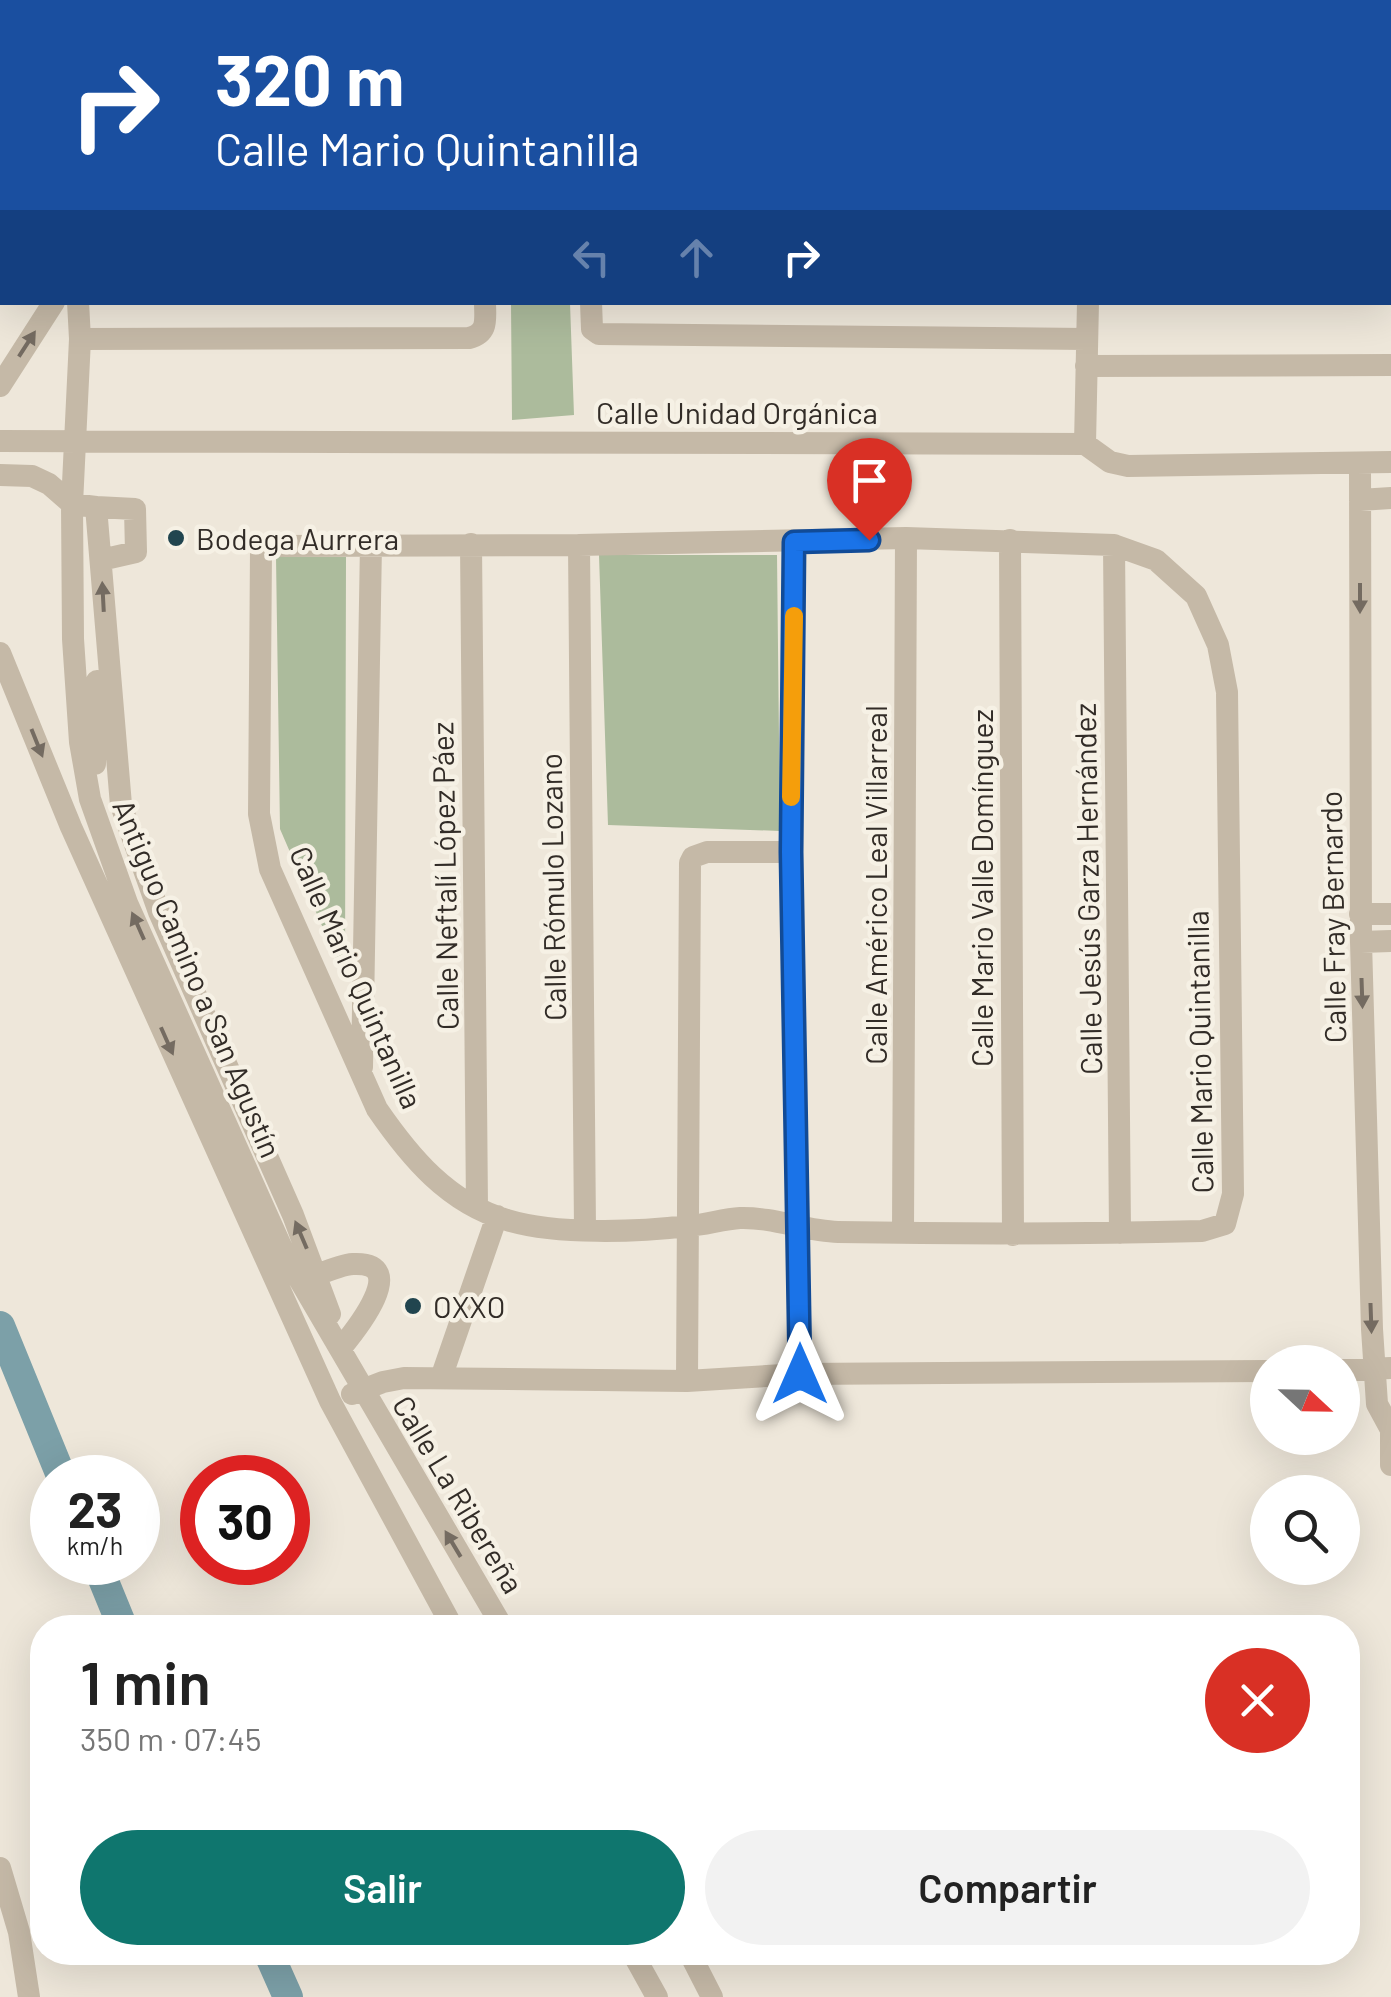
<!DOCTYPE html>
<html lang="es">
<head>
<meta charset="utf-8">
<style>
	:root { --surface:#fff; --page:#f2f2f2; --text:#222; --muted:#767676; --accent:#0f766e }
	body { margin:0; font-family:Barlow,sans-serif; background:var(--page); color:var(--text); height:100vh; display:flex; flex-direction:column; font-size:38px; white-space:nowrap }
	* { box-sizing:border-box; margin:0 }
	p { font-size:32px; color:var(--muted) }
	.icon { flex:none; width:55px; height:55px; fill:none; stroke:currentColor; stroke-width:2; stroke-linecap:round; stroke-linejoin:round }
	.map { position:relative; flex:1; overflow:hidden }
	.side { position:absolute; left:30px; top:1615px; width:1330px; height:350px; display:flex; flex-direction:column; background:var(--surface); border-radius:40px; box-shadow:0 10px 40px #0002 }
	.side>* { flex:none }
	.banner { position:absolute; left:0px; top:0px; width:1392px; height:305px; box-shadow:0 10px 40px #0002; background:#1a4fa0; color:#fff; overflow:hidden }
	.needle { width:65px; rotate:112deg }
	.fabs { position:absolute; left:1250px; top:1345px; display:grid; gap:20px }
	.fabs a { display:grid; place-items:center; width:110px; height:110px; border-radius:50%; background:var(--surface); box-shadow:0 10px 40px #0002; font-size:50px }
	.speed { position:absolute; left:30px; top:1455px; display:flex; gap:20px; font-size:50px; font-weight:700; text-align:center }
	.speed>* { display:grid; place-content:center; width:130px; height:130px; border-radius:50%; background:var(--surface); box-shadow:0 10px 40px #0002; line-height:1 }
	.speed small { font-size:25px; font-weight:400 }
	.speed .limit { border:15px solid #d22; background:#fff; color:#111 }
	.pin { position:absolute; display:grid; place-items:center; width:85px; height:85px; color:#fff; margin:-102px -42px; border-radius:50% 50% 50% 0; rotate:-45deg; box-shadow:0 0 10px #0007 }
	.pin .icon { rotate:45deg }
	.me { position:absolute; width:110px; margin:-55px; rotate:0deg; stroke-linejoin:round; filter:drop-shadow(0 0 8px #0008) }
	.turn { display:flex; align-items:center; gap:35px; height:210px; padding:0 50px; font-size:45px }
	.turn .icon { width:130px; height:130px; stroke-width:2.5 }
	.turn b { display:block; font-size:70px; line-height:85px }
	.lanes { display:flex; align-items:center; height:95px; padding:0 50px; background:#0003; justify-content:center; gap:50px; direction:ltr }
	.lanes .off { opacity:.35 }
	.round { display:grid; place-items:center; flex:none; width:105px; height:105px; border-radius:52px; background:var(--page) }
	.overview { display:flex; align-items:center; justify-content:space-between; height:170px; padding:0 50px }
	h1 { font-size:60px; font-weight:600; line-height:75px }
	.primary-button { display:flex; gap:20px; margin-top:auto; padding:20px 50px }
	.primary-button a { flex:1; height:115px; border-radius:60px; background:var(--accent); color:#fff; font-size:40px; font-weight:600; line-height:115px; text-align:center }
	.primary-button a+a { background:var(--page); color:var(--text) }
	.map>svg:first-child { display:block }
	.green { fill:#acbb9c }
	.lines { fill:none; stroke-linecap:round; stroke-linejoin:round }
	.river { stroke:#7ca0a8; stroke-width:30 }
	.minor { stroke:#c5b9a7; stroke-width:22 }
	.oneway { fill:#746b61 }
	.route-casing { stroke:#114b97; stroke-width:25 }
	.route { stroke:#1a73e8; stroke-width:18 }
	.slow { stroke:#f59e0b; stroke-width:18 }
	.poi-dot { fill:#21454f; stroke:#f6f1e5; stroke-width:4 }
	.labels { text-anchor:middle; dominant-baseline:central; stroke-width:9; stroke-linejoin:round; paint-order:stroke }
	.street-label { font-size:30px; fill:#322c27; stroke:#f6f1e5 }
	.poi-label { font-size:30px; fill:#322c27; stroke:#f6f1e5; text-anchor:start }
</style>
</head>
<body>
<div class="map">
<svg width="1391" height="1997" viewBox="0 0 1391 1997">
	<rect width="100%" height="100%" fill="#eee7da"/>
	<!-- green -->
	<path class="green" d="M511 303H570L574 415 512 420Z
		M599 555H777L780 831 608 825Z
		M276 557H346L345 979 280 829Z"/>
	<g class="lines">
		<!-- river -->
		<path class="river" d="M0 1326 62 1478
			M96 1562 123 1628
			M268 1952 288 1997"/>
		<!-- minor -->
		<path class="minor" d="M57 0V2
			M1087 0V2
			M456 2V0
			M613 2V0
			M1350 2V0
			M1390 170H1391
			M1390 268H1391
			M78 302 80 339 72 504 73 639 80 742 90 799 127 903 285 1255 503 1628
			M591 302 592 329 599 334 1086 339
			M80 339 469 338C489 333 485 319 485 302
			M1086 366 1391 365
			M0 386 54 302
			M0 441 1085 444 1110 462 1128 466 1391 462
			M1085 444 1088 302
			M1360 464 1361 942 1372 1329 1377 1404 1390 1428
			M0 475 32 476 49 484 72 504 96 507 121 805 159 912 293 1215 330 1314
			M1360 500 1391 498
			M96 507 135 509 136 552 101 560
			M906 538 1114 545 1156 560 1196 596 1218 645 1227 692 1233 1194 1225 1224 1202 1231C1081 1234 959 1234 838 1232 805 1231 774 1217 740 1218 723 1219 705 1225 688 1226 637 1232 556 1235 507 1220 448 1203 410 1157 377 1109L270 869 259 814 261 550 273 546 579 545Z
			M1010 540 1013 1235
			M794 542 791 852 799 1374
			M471 544 477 1207
			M579 545 585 1229
			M1114 545 1120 1233
			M0 653 71 827 330 1401 453 1628
			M95 764 97 681
			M1360 914H1391
			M1361 942 1391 941
			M362 1067 371 544
			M903 1231 906 538
			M307 1279C321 1274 338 1265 353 1264 412 1261 355 1331 341 1348
			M1342 1370 1391 1368
			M441 1378 497 1216
			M687 1381 690 863 693 857 707 852H791
			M352 1394 383 1382 404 1378 687 1381 799 1374 1268 1371
			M1391 1424V1465
			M0 1868 19 1932 29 1997
			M632 1952 657 1997
			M689 1952 712 1997"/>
	</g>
	<!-- one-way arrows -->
	<defs><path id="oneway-solid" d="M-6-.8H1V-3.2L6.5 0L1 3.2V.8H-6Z" transform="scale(2.5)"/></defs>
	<g class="oneway">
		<use href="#oneway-solid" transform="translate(27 344) rotate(-57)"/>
		<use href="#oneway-solid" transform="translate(103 597) rotate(-93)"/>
		<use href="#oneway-solid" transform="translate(1360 598) rotate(90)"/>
		<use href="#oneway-solid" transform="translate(37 743) rotate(68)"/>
		<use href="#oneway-solid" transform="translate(138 926) rotate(-114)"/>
		<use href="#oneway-solid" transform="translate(1362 993) rotate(88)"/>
		<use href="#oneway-solid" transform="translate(167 1041) rotate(66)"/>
		<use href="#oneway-solid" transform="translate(301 1235) rotate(-113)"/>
		<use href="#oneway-solid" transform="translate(1371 1318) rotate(88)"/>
		<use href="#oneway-solid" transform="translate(453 1544) rotate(-121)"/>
	</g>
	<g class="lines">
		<defs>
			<path id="route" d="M800 1374 791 852 794 542 869 540"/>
		</defs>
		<!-- route casing -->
		<use href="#route" class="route-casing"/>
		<!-- route -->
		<use href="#route" class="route"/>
		<!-- slow -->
		<path class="slow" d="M791 797 794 616"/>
	</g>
	<!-- markers -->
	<g class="poi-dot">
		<circle cx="176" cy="538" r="10"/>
		<circle cx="413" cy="1306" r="10"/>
	</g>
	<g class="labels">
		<!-- street labels -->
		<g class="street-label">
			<text x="737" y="412">Calle Unidad Orgánica</text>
			<text transform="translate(444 876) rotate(-91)">Calle Neftalí López Páez</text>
			<text transform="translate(875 885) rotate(-90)">Calle Américo Leal Villarreal</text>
			<text transform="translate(552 887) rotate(-91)">Calle Rómulo Lozano</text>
			<text transform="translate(981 888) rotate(-90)">Calle Mario Valle Domínguez</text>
			<text transform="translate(1087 889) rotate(-91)">Calle Jesús Garza Hernández</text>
			<text transform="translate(1332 917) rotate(-91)">Calle Fray Bernardo</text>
			<text transform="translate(357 977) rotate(66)">Calle Mario Quintanilla</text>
			<text transform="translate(198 978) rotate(67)">Antiguo Camino a San Agustín</text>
			<text transform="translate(1199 1052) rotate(-91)">Calle Mario Quintanilla</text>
			<text transform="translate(459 1494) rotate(59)">Calle La Ribereña</text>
		</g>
		<!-- poi labels -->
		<g class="poi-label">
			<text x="196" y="538">Bodega Aurrera</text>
			<text x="433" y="1306">OXXO</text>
		</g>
	</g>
</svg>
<div class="fabs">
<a><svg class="needle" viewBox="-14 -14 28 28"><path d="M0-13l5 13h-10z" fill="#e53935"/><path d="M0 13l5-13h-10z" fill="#767676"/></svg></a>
<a><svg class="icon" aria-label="search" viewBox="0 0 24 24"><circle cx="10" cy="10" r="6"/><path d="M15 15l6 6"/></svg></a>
</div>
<div class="speed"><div>23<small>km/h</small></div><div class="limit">30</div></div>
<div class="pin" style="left:869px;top:540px;background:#d93025"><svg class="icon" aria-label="arrive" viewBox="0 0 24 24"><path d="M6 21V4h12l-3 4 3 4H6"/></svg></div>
<svg class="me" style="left:800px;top:1374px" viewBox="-20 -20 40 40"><path d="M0-17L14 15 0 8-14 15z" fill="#1a73e8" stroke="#fff" stroke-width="4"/></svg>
<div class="banner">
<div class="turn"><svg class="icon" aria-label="right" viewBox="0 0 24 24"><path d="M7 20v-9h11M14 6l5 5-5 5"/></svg><div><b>320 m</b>Calle Mario Quintanilla</div></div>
<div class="lanes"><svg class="icon off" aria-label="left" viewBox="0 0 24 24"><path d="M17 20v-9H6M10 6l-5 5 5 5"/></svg><svg class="icon off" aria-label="ahead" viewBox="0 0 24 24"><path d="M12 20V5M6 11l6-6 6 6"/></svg><svg class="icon" aria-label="right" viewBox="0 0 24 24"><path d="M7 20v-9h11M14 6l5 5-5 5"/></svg></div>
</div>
<section class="side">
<div class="overview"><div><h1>1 min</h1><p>350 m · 07:45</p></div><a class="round" style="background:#d93025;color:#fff"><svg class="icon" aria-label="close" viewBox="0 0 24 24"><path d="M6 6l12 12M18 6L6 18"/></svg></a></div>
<div class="primary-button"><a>Salir</a><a>Compartir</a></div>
</section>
</div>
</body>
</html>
